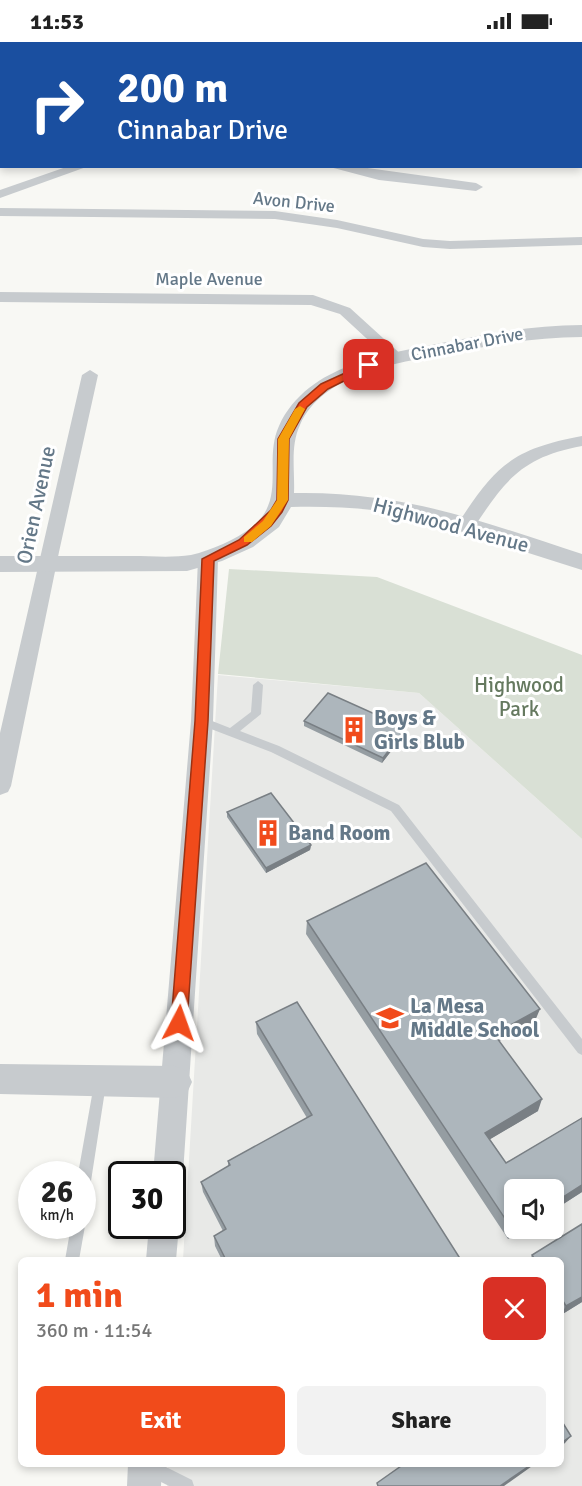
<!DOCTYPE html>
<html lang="en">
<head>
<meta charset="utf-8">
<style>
	:root { --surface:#fff; --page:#f2f2f2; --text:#222; --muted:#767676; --accent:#f14b1b }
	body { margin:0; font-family:Signika,sans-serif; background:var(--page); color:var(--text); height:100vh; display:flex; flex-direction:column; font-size:22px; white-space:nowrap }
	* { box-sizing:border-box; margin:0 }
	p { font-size:20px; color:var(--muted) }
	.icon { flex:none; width:33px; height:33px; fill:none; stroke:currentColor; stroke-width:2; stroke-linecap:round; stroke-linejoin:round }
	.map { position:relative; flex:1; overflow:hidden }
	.details { position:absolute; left:18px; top:1215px; width:546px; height:210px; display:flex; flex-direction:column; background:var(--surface); border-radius:9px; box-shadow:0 3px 9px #0003 }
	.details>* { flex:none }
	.top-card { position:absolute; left:0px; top:0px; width:582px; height:126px; box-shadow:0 3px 9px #0003; background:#1a4fa0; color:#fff; overflow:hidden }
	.tools { position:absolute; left:504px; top:1137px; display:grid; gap:12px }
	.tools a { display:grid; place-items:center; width:60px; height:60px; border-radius:9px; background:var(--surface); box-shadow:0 3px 9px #0003; font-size:30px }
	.speed { position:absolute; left:18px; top:1119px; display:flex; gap:12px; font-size:30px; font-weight:700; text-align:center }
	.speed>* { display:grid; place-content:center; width:78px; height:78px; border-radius:50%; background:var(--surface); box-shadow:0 3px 9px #0003; line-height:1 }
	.speed small { font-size:15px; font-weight:400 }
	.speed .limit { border:3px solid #111; border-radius:9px; background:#fff; color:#111 }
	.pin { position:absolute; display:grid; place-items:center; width:51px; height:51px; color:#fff; margin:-26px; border-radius:12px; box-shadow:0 3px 9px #0006 }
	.me { position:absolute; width:66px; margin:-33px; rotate:4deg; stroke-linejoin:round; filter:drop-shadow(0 0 4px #0008) }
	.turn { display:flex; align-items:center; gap:21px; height:126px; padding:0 18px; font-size:27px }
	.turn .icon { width:78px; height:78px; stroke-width:2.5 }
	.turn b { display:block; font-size:42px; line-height:51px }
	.round { display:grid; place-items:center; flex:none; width:63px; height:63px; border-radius:9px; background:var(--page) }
	.overview { display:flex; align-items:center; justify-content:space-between; height:102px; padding:0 18px }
	h1 { font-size:36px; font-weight:700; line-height:45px; color:var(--accent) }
	.action { display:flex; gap:12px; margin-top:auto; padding:12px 18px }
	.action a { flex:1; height:69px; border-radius:9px; background:var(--accent); color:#fff; font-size:24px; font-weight:700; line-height:69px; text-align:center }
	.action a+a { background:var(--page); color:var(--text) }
	.status { display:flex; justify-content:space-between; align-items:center; height:42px; padding:0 30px; background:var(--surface); direction:ltr }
	.status svg { height:16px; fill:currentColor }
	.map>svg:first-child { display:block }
	.built { fill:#e8e9e7; fill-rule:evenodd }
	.green { fill:#d9e0d5 }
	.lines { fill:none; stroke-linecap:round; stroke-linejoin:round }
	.service { fill:#c7cbce; fill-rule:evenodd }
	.pedestrian { fill:#c7cbce; fill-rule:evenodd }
	.minor { fill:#c7cbce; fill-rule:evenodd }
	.tertiary { fill:#c7cbce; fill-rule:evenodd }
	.wall { fill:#959da2 }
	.shaded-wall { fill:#797f84 }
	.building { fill:#adb6bc; stroke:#797f84; stroke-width:1.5 }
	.route { fill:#f14b1b; stroke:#9d3112; stroke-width:1.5 }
	.slow { fill:#f59e0b }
	.labels { text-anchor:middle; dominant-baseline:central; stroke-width:6; stroke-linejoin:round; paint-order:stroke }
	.far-street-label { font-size:18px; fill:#647888; stroke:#fff }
	.street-label { font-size:21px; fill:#647888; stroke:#fff }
	.park-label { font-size:21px; fill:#65795f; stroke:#fff }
	.poi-label { font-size:21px; font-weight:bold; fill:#647888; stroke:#fff; text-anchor:start }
</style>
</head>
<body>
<div class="status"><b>11:53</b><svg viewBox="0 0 49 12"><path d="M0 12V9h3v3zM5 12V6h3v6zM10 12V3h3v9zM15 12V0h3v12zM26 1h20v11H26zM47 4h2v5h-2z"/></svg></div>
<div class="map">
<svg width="582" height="1444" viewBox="0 0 582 1444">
	<rect width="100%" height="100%" fill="#f8f8f4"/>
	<!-- built -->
	<path class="built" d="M218 633 419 651 582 797V1444H167L168 1422H561V1218H183ZM514 1148H554V1186H514Z"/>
	<!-- green -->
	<path class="green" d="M229 527 377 535 582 613V797L419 651 218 632Z"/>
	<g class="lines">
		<!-- service -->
		<path class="service" d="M258 639 263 643 261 672 240 689 279 704 399 763 582 997V1013L578 1011 391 769 271 710 198 682 197 679 202 675 230 686 251 670 253 643Z
			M100 1036 105 1038 106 1042 89 1152 87 1157 82 1159V1132H78L94 1042 95 1038Z
			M82 1179 85 1184 79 1218H65L71 1184H82Z
			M142 1422H160L192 1438 194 1444H169L143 1431 141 1425Z"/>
		<!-- pedestrian -->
		<path class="pedestrian" d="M476 0H492L491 2Z"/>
		<!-- minor -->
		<path class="minor" d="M152 0H162L151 2Z
			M208 0H219L220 2H209Z
			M302 0H312L313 2H302Z
			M390 0H400L401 2H390Z
			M490 0H502L503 2H491Z
			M0 46H2V54H0Z
			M582 54V62H580V55Z
			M69 124H89L0 156V148Z
			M326 124H353L476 141 483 145 476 149 379 138Z
			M0 166 275 169 337 178 423 197 450 199 582 195V203L450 207 423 205 337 186 275 177 0 174Z
			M0 250 313 253 350 266 405 316 403 319H391L340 272 311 263 0 260Z
			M90 328 98 333 59 510 11 744 8 750 0 753V691L82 333Z
			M582 394V404C522 415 505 438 473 487H459L457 483C495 424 512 407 582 394Z
			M208 511 215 513 218 517 213 679 183 1132 178 1142 172 1145V1132H153L191 679 198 517 201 513Z
			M172 1173 179 1184 176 1218H146L149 1184H172Z
			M128 1422H162L161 1444H127Z"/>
		<!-- tertiary -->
		<path class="tertiary" d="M582 283V295C536 295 492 303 446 312 397 321 323 331 300 383 290 404 295 429 294 451 402 449 481 479 582 512V528L409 473C369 466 331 464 291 465L279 485 253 505 222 519 187 529 0 530V514C44 514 88 514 132 514 151 514 172 516 191 513 212 508 235 498 252 485 287 457 263 419 279 384 308 321 388 312 447 300 492 291 536 283 582 283Z
			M0 1022 175 1024 187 1029 192 1040 187 1051 175 1056 0 1052Z"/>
	</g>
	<!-- wall -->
	<path class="wall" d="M304 679 405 691 382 721 304 684Z
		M227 770 311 803 310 808 266 831 227 775Z
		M307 879 535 979 499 999 538 1069 490 1097 506 1121 582 1076V1150L554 1168V1148L514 1186 508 1197 306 892Z
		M256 980 461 1218H222L215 1204 214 1194 223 1189 203 1150 201 1140 228 1125V1119L307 1076 257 992Z
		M582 1182V1260L561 1273V1218H530L532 1213Z"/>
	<!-- shaded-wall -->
	<path class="shaded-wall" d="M406 686 405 691 382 721 383 716Z
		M311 803 310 808 266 831V826Z
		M540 967 535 979 490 1004 494 992Z
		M542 1057 538 1069 482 1102 485 1091Z
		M582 1143V1150L554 1168V1161Z
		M514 1185V1186H524L508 1197 512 1187Z
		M582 1255V1260L561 1273 566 1264Z
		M571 1394 565 1401 561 1404V1401Z
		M532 1422H535L504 1444H500Z"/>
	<!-- building -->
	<path class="building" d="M328 651 406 686 383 716 304 679Z
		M271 751 311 803 266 826 227 770Z
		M426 821 540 967 494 992 542 1057 485 1091 506 1121 582 1076V1143L554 1161V1148H514V1185L512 1187 307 879Z
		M297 960 461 1218H226L214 1194 226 1187 201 1140 230 1123 228 1119 312 1073 256 980Z
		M582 1182V1255L566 1264 561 1256V1218H535L532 1213Z
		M561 1378 571 1394 561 1401Z
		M404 1422H532L500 1444H378L377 1441Z"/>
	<!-- route -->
	<path class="route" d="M369 320 372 321V325L328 347 307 365 289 397 288 458 282 470 271 484 247 503 214 519 208 679 187 981 185 986 179 988 174 986 171 981 195 679 202 517 239 498 271 468 277 458 278 397 299 361 321 342Z"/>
	<!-- slow -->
	<path class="slow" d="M300 364 305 367 289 397 288 458 271 484 252 500H244V495L263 479 277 458 278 397 295 367Z"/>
	<!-- icons -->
	<defs>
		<symbol id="building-bare" viewBox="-9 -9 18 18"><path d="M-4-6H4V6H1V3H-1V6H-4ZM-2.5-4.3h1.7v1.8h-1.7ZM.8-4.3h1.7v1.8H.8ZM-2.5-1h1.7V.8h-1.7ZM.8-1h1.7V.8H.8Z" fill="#f14b1b" stroke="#fff" stroke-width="2.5" paint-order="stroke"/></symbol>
		<symbol id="school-bare" viewBox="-9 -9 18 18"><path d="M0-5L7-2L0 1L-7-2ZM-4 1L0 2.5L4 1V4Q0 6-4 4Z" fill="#f14b1b" stroke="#fff" stroke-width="2.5" paint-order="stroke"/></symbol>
	</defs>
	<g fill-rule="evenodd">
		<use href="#building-bare" x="335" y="669" width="38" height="38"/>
		<use href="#building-bare" x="249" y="772" width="38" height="38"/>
		<use href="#school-bare" x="371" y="957" width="38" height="38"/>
	</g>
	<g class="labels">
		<!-- far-street labels -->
		<g class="far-street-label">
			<text transform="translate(294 160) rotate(6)">Avon Drive</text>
			<text x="209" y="237">Maple Avenue</text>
			<text transform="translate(467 302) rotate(-11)">Cinnabar Drive</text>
		</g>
		<!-- street labels -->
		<g class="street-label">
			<text transform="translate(36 463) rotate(-78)">Orien Avenue</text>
			<text transform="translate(451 483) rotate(15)">Highwood Avenue</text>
		</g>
		<!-- park labels -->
		<g class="park-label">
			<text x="519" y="643">Highwood<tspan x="519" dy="24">Park</tspan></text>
		</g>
		<!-- poi labels -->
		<g class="poi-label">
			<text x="374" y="676">Boys &amp;<tspan x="374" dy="24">Girls Blub</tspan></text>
			<text x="288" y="791">Band Room</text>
			<text x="410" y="964">La Mesa<tspan x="410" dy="24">Middle School</tspan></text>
		</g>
	</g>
</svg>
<div class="tools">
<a><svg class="icon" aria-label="sound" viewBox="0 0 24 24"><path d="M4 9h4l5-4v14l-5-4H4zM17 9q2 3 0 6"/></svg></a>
</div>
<div class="speed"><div>26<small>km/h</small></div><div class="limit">30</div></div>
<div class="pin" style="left:369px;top:323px;background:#d93025"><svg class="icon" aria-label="arrive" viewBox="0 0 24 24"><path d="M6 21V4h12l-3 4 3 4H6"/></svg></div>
<svg class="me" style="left:179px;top:981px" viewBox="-20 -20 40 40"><path d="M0-17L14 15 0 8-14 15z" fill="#f14b1b" stroke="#fff" stroke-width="4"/></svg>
<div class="top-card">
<div class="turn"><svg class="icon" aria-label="right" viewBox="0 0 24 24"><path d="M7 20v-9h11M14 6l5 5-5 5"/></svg><div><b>200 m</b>Cinnabar Drive</div></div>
</div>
<section class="details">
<div class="overview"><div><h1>1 min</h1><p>360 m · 11:54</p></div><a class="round" style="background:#d93025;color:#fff"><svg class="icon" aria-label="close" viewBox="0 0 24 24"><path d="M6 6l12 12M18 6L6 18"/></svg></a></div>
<div class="action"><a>Exit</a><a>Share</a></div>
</section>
</div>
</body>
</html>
